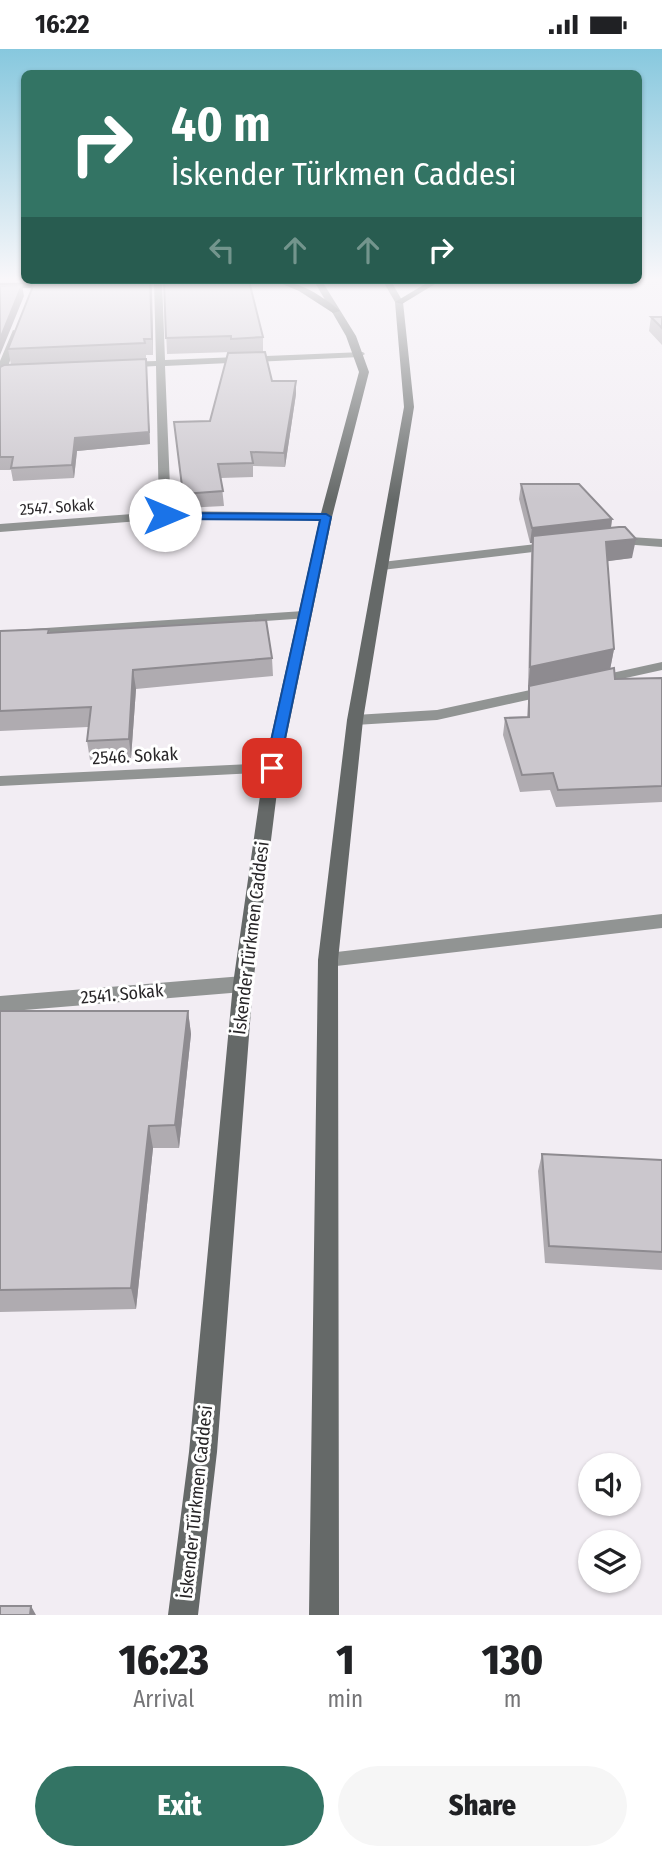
<!DOCTYPE html>
<html lang="en">
<head>
<meta charset="utf-8">
<style>
	:root { --surface:#fff; --page:#f6f6f6; --text:#202124; --muted:#757577; --accent:#337464 }
	body { margin:0; font-family:"Fira Sans Condensed",sans-serif; background:var(--page); color:var(--text); height:100vh; display:flex; flex-direction:column; font-size:26px; white-space:nowrap }
	* { box-sizing:border-box; margin:0 }
	p { font-size:23px; color:var(--muted) }
	.icon { flex:none; width:38px; height:38px; fill:none; stroke:currentColor; stroke-width:2; stroke-linecap:round; stroke-linejoin:round }
	.map { position:relative; height:1566px; overflow:hidden }
	.sheet { display:flex; flex-direction:column; background:var(--surface); flex:1 }
	.sheet>* { flex:none }
	.top-card { position:absolute; left:21px; top:21px; width:621px; height:214px; border-radius:10px; box-shadow:0 2px 5px #0004; background:#337464; color:#fff; overflow:hidden }
	.controls { position:absolute; left:578px; top:1404px; display:grid; gap:14px }
	.controls a { display:grid; place-items:center; width:63px; height:63px; border-radius:50%; background:var(--surface); box-shadow:0 2px 5px #0004; font-size:35px }
	.pin { position:absolute; display:grid; place-items:center; width:60px; height:60px; color:#fff; margin:-30px; border-radius:14px; box-shadow:0 4px 10px #0006 }
	.me { position:absolute; width:77px; margin:-38px; rotate:90deg; stroke-linejoin:round; filter:drop-shadow(0 0 5px #0008) }
	.turn { display:flex; align-items:center; gap:24px; height:147px; padding:0 35px; font-size:32px }
	.turn .icon { width:91px; height:91px; stroke-width:2.5 }
	.turn b { display:block; font-size:49px; line-height:60px }
	.lanes { display:flex; align-items:center; height:66px; padding:0 35px; background:#0003; justify-content:center; gap:35px; direction:ltr }
	.lanes .off { opacity:.35 }
	.eta { display:flex; justify-content:space-evenly; align-items:center; height:119px; text-align:center }
	.eta b { font-size:42px; font-weight:800; line-height:49px }
	.primary-button { display:flex; gap:14px; margin-top:auto; padding:14px 35px }
	.primary-button a { flex:1; height:80px; border-radius:42px; background:var(--accent); color:#fff; font-size:28px; font-weight:800; line-height:80px; text-align:center }
	.primary-button a+a { background:var(--page); color:var(--text) }
	.status { display:flex; justify-content:space-between; align-items:center; height:49px; padding:0 35px; background:var(--surface); direction:ltr }
	.status svg { height:19px; fill:currentColor }
	.map>svg:first-child { display:block }
	.lines { fill:none; stroke-linecap:round; stroke-linejoin:round }
	.minor { fill:#919493; fill-rule:evenodd }
	.secondary { fill:#656968; fill-rule:evenodd }
	.primary { fill:#464b49; fill-rule:evenodd }
	.trunk { fill:#393e3c; fill-rule:evenodd }
	.wall { fill:#afabb0 }
	.shaded-wall { fill:#8e8b90 }
	.building { fill:#cbc7cd; stroke:#8e8b90; stroke-width:2 }
	.route { fill:#1a73e8; stroke:#114b97; stroke-width:2 }
	.labels { text-anchor:middle; dominant-baseline:central; stroke-width:6; stroke-linejoin:round; paint-order:stroke }
	.far-street-label { font-size:16px; fill:#282628; stroke:#fff }
	.street-label { font-size:18px; fill:#282628; stroke:#fff }
</style>
</head>
<body>
<div class="status"><b>16:22</b><svg viewBox="0 0 49 12"><path d="M0 12V9h3v3zM5 12V6h3v6zM10 12V3h3v9zM15 12V0h3v12zM26 1h20v11H26zM47 4h2v5h-2z"/></svg></div>
<div class="map">
<svg width="662" height="1566" viewBox="0 0 662 1566">
	<rect width="100%" height="100%" fill="#f2edf3"/>
	<g class="lines">
		<!-- minor -->
		<path class="minor" d="M154 232H162L165 311 363 303 365 305 360 308 165 317 171 462 326 464 330 465V471L165 470 0 483V475L159 463 156 317 122 319 117 316 122 313 156 312Z
			M13 281 21 283 5 325 0 328V312Z
			M613 487 662 490V498L609 494V488Z
			M554 493 558 494V500L382 521 375 517 382 513Z
			M304 562 309 563V569L0 590V582Z
			M662 613V621L594 636 587 632 589 629Z
			M549 637 557 642 554 645 437 671 355 676 347 671 355 666 437 661Z
			M272 714 278 715 280 719 278 723 0 737V727Z
			M662 865V879L328 918 321 916 318 911 321 906 328 904Z
			M243 927 250 930 253 935 250 940 243 943 0 963V947Z"/>
		<!-- secondary -->
		<path class="secondary" d="M314 232H322L356 287 369 323 332 468 280 719 253 935 217 1403 198 1566H168L189 1403 233 935 264 719 320 468 359 323 346 287Z
			M383 232H391L403 253 414 358 363 671 338 911 339 1566H309L318 911 347 671 404 358 395 253Z"/>
		<!-- primary -->
		<path class="primary" d="M275 232C298 231 323 247 340 262L333 264 299 242Z
			M430 232H440L402 255 395 253Z"/>
		<!-- trunk -->
		<path class="trunk" d="M332 232H371L366 235Z
			M61 233 58 238 0 240V234Z"/>
	</g>
	<!-- wall -->
	<path class="wall" d="M164 232 263 288V303L272 332H296V345L285 418 253 417V428L221 429 224 457 184 459 174 373 210 372 231 303 167 305Z
		M152 240 153 306H146V310L150 395 77 402 74 429 13 432 11 421H0V318L11 316 8 300Z
		M651 268H662V296L649 282Z
		M521 435 612 470 611 479 632 509 607 512 614 600 610 620 615 630 662 629V753L556 758 550 741 520 743 503 686 505 669 527 668 529 639H528L531 507 532 494H530L519 450Z
		M49 580 50 584 272 609 273 627 136 640 131 709 90 711 87 692 88 678 0 682V582Z
		M0 962H188L191 985 179 1099H153L136 1260 0 1263Z
		M542 1105 662 1111V1221L545 1214 538 1122Z"/>
	<!-- shaded-wall -->
	<path class="shaded-wall" d="M151 232 152 240 153 306 152 290Z
		M22 236 24 247 0 306V290Z
		M146 310 150 395 77 402 74 429 72 416 75 389Z
		M296 332V345L285 418 284 404Z
		M612 470 610 485 533 487 532 494H530L532 479Z
		M636 490 632 509 602 513 606 493Z
		M614 600 610 621 528 639 530 618Z
		M133 621 136 640 131 709 129 690Z
		M188 962 191 985 179 1099 175 1076Z
		M149 1077 153 1099 136 1260 131 1239Z
		M31 1557 36 1566H30Z"/>
	<!-- building -->
	<path class="building" d="M35 232H150L152 290H144L145 294 8 300Z
		M164 232H249L263 288 231 290V287L166 289Z
		M22 236 0 290V237Z
		M651 268H662V279Z
		M265 303 272 332H296L284 404 251 403 253 414 218 415 223 442 183 445 174 373 210 372 228 304Z
		M146 310 149 383 75 389 72 416 11 419 13 408H0V318L4 316Z
		M521 435H579L612 470 532 479Z
		M619 478H625L636 490 606 493 614 600 530 618 533 487Z
		M266 571 272 609 133 621 129 690 87 692 91 658 0 662V582L49 580 48 584Z
		M614 619 615 630 662 629V737L558 741 553 724 522 726 505 669 529 668V637Z
		M0 962H188L175 1076 149 1077 131 1239 0 1241Z
		M542 1105 662 1111V1203L549 1197Z
		M0 1557H31L30 1566H0Z"/>
	<!-- sky -->
	<linearGradient id="sky" x2="0" y2="1"><stop stop-color="#87c8de"/><stop offset="0.51" stop-color="#f9f7fa"/><stop offset="1" stop-color="#f9f7fa" stop-opacity="0"/></linearGradient>
	<rect width="662" height="451" fill="url(#sky)"/>
	<!-- route -->
	<path class="route" d="M161 464 326 465 331 468 278 723H267L265 719 320 471 165 470 161 469Z"/>
	<g class="labels">
		<!-- far-street labels -->
		<g class="far-street-label">
			<text transform="translate(57 458) rotate(-4)">2547. Sokak</text>
		</g>
		<!-- street labels -->
		<g class="street-label">
			<text transform="translate(135 707) rotate(-3)">2546. Sokak</text>
			<text transform="translate(251 889) rotate(-83)">İskender Türkmen Caddesi</text>
			<text transform="translate(122 945) rotate(-5)">2541. Sokak</text>
			<text transform="translate(196 1453) rotate(-84)">İskender Türkmen Caddesi</text>
		</g>
	</g>
</svg>
<div class="controls">
<a><svg class="icon" aria-label="sound" viewBox="0 0 24 24"><path d="M4 9h4l5-4v14l-5-4H4zM17 9q2 3 0 6"/></svg></a>
<a><svg class="icon" aria-label="layers" viewBox="0 0 24 24"><path d="M12 4l9 5-9 5-9-5zM3 14l9 5 9-5"/></svg></a>
</div>
<div class="pin" style="left:272px;top:719px;background:#d93025"><svg class="icon" aria-label="arrive" viewBox="0 0 24 24"><path d="M6 21V4h12l-3 4 3 4H6"/></svg></div>
<svg class="me" style="left:165px;top:466px" viewBox="-20 -20 40 40"><circle r="19" fill="#fff"/><path d="M0-13L10 11 0 6-10 11z" fill="#1a73e8"/></svg>
<div class="top-card">
<div class="turn"><svg class="icon" aria-label="right" viewBox="0 0 24 24"><path d="M7 20v-9h11M14 6l5 5-5 5"/></svg><div><b>40 m</b>İskender Türkmen Caddesi</div></div>
<div class="lanes"><svg class="icon off" aria-label="left" viewBox="0 0 24 24"><path d="M17 20v-9H6M10 6l-5 5 5 5"/></svg><svg class="icon off" aria-label="ahead" viewBox="0 0 24 24"><path d="M12 20V5M6 11l6-6 6 6"/></svg><svg class="icon off" aria-label="ahead" viewBox="0 0 24 24"><path d="M12 20V5M6 11l6-6 6 6"/></svg><svg class="icon" aria-label="right" viewBox="0 0 24 24"><path d="M7 20v-9h11M14 6l5 5-5 5"/></svg></div>
</div>
</div>
<section class="sheet">
<div class="eta">
<div><b>16:23</b><p>Arrival</p></div>
<div><b>1</b><p>min</p></div>
<div><b>130</b><p>m</p></div>
</div>
<div class="primary-button"><a>Exit</a><a>Share</a></div>
</section>
</body>
</html>
